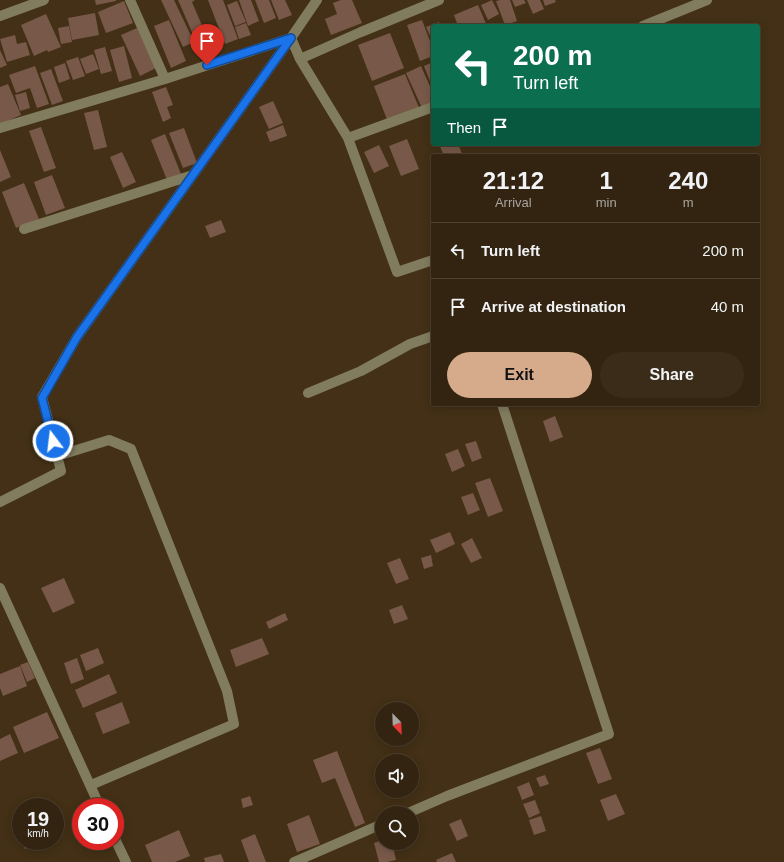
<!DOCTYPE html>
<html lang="en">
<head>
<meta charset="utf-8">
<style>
	:root { --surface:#322410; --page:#3a2c19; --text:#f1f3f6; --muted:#a8a49f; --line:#4d4130; --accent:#d6ab8b }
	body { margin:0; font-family:Arial,sans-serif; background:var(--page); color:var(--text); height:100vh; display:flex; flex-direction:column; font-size:15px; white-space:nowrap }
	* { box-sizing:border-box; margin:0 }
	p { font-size:13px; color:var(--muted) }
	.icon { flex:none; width:22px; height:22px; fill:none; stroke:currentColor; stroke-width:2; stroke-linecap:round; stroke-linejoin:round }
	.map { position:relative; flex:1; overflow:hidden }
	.side { position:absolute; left:431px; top:154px; width:329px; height:252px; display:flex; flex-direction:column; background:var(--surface); border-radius:4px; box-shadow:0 2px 10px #0003,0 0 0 1px var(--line) }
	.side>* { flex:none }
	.guide { position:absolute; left:431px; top:24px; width:329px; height:122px; border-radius:4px; box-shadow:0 2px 10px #0003,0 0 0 1px var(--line); background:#0b6e4f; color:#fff; overflow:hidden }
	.needle { width:26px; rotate:157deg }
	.fabs { position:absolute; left:375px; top:702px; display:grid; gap:8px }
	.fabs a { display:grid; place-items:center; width:44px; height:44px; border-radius:50%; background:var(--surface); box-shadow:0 2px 10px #0003,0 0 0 1px var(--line); font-size:20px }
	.speed { position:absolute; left:12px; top:798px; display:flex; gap:8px; font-size:20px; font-weight:700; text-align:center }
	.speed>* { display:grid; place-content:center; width:52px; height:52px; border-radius:50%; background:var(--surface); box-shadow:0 2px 10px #0003,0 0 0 1px var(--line); line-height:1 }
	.speed small { font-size:10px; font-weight:400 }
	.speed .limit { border:6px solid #d22; background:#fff; color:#111 }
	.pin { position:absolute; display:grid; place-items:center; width:34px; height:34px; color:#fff; margin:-41px -17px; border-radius:50% 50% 50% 0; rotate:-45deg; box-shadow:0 0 4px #0007 }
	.pin .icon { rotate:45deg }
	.me { position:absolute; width:44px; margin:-22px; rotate:345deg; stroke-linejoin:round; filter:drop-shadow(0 0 3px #0008) }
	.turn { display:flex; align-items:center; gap:14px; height:84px; padding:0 16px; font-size:18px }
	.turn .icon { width:52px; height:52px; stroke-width:2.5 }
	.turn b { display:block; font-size:28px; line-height:34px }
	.then { display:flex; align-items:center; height:38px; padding:0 16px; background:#0003; gap:8px; font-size:15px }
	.eta { display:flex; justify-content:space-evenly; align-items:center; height:68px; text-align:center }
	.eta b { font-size:24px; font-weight:600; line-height:28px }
	.action { display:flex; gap:8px; margin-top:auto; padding:8px 16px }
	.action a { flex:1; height:46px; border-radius:24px; background:var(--accent); color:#111; font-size:16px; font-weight:600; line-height:46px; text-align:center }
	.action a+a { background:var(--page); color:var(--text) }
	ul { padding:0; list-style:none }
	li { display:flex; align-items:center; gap:12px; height:56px; padding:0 16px; border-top:1px solid var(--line) }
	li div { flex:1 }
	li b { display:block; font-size:15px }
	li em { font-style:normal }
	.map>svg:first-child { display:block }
	.building { fill:#785949 }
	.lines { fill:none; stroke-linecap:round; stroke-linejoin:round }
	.minor { stroke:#817c5e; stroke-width:10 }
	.route-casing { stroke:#114b97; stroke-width:10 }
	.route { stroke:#1a73e8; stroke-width:7 }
</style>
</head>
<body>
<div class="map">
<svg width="784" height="862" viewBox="0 0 784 862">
	<rect width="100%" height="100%" fill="#433016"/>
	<!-- building -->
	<path class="building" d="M95 0H116V1L96 5Z
		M161 0H174L194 42 183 47Z
		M178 0H195L192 2 209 42 198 46Z
		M208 0H223L238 39 225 44Z
		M239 0H251L259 21 248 26Z
		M255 0H269L276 18 264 23Z
		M271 0H285L292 15 279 20Z
		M341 0H352L362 23 331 35 325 19 337 14 333 3Z
		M492 0 499 14 488 20 481 5Z
		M500 0H510L517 21 505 25 496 1Z
		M512 0H524L526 3 515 7Z
		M527 0H540L544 9 533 14Z
		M543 0H555L556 2 545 6Z
		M124 1 133 23 106 33 98 12Z
		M237 1 246 22 235 26 227 5Z
		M478 5 487 26H458L454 15Z
		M95 13 99 35 72 40 68 18Z
		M46 14 61 47 48 52 47 50 34 56 21 25Z
		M169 20 186 61 171 68 154 26Z
		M422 20 433 49V56L420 61 407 25Z
		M439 22 440 26H433V43L426 27Z
		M246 23 251 35 239 39 235 27Z
		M69 26 72 42 61 44 58 28Z
		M137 28 156 68 140 76 121 35Z
		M390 33 404 68 372 81 358 45Z
		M15 35 17 44 26 42 30 55 7 62 0 39Z
		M124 46 132 78 119 82 110 50Z
		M105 47 112 71 101 74 94 50Z
		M0 50 7 65 0 68Z
		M93 54 99 69 86 74 80 59Z
		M78 57 85 76 73 80 66 61Z
		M433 62V89L424 66Z
		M65 63 70 79 59 83 54 67Z
		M35 66 49 104 37 108 30 88 16 93 9 75Z
		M421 66 433 93V104L422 108 406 73Z
		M51 69 63 101 52 105 40 73Z
		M405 74 420 110 388 122 374 86Z
		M8 84 21 115 0 124V87Z
		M166 87 173 105 167 107 171 118 163 122 152 92Z
		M26 92 30 108 20 111 15 95Z
		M273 101 283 123 269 129 259 107Z
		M98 110 107 147 94 150 84 113Z
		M283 125 287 136 270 142 266 132Z
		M41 127 56 168 44 172 29 131Z
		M184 128 197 163 183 168 169 133Z
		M165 134 181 174 167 180 151 140Z
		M407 139 419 169 401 176 389 146Z
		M439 144H458L463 156H444Z
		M379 145 389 166 374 173 364 152Z
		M0 150 11 177 0 182Z
		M122 152 136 182 123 188 110 157Z
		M52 175 65 208 46 215 34 182Z
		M24 183 39 219 16 228 2 192Z
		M221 220 226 232 210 238 205 226Z
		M555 416 563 437 550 442 543 421Z
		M476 441 482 458 472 462 465 444Z
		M458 449 465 466 452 472 445 454Z
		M490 478 503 511 488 517 475 483Z
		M473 493 480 510 468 515 461 497Z
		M450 532 455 544 436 553 430 540Z
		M472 538 482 558 471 563 461 544Z
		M431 555 433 566 424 569 421 558Z
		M400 558 409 579 396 584 387 563Z
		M64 578 75 603 53 613 41 588Z
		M402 605 408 619 394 624 389 610Z
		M285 613 288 620 269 629 266 622Z
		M262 638 269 654 236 667 230 650Z
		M98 648 104 663 86 671 80 655Z
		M77 658 84 679 71 684 64 663Z
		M28 662 35 678 27 682 20 665Z
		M20 666 27 686 3 696 0 688V674Z
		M109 674 117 693 83 708 75 690Z
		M122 702 130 723 103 734 95 713Z
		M47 712 59 738 24 753 13 727Z
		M10 734 18 753 0 761V739Z
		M600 748 612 779 598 784 586 753Z
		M337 751 365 823 355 827 335 778 322 783 313 760Z
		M545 775 549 784 540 787 536 778Z
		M529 782 534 795 522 800 517 787Z
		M616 794 625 814 608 821 600 800Z
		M250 796 253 805 243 808 241 799Z
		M535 800 540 813 529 818 523 804Z
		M309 815 320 844 297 852 287 824Z
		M541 816 546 831 534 835 529 820Z
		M461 819 468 836 457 841 449 824Z
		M21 827V841H41L25 849 15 830Z
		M179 830 190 856 175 862H152L145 845Z
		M255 834 266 862H249L241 840Z
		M382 840V843H392L396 860 387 862H379L374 843Z
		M452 853 456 862H437L436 860Z
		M221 854 224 862H205L204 858Z"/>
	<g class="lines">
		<!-- minor -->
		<path class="minor" d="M130 0 165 79
			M0 16 44 0
			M643 26 707 0
			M300 59 361 32 439 0
			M0 128 165 79 291 38 300 59 348 138 397 272 433 260
			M348 138 433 107
			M24 229 193 175
			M308 393 361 371 410 344 433 336
			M57 456 109 440 131 449 227 691 234 724 91 785
			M0 502 61 471 42 397 77 337 291 38 317 0
			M0 588 100 807
			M408 813 447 796 609 734 502 404
			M115 839 126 862
			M294 862 382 824"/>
	</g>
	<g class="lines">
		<defs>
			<path id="route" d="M53 441 42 398 77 337 291 38 207 65"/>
		</defs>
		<!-- route casing -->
		<use href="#route" class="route-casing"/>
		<!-- route -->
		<use href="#route" class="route"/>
	</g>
</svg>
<div class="fabs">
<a><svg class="needle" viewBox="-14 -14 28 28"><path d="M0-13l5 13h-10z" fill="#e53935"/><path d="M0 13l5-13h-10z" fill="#a8a49f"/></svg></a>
<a><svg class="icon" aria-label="sound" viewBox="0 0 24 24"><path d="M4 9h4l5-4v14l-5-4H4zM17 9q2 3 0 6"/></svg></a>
<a><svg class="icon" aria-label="search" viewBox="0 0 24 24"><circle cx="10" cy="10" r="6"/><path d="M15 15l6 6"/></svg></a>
</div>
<div class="speed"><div>19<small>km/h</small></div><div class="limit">30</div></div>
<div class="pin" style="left:207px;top:65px;background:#d93025"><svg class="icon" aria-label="arrive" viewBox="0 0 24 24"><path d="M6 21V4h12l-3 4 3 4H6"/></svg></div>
<svg class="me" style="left:53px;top:441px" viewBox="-20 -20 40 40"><circle r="17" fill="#1a73e8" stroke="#fff" stroke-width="3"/><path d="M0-11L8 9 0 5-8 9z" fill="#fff"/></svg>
<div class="guide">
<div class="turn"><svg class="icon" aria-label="left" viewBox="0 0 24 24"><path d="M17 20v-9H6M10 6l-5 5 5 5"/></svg><div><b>200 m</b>Turn left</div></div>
<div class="then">Then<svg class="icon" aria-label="arrive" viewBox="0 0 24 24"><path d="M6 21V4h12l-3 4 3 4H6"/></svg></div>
</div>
<section class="side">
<div class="eta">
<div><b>21:12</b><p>Arrival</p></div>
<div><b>1</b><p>min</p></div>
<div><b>240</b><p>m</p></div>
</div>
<ul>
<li><svg class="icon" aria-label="left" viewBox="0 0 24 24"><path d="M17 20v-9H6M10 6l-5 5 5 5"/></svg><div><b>Turn left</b></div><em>200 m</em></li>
<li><svg class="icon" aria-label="arrive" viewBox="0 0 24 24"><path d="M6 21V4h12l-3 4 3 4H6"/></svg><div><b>Arrive at destination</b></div><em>40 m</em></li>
</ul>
<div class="action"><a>Exit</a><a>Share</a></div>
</section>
</div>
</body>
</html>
